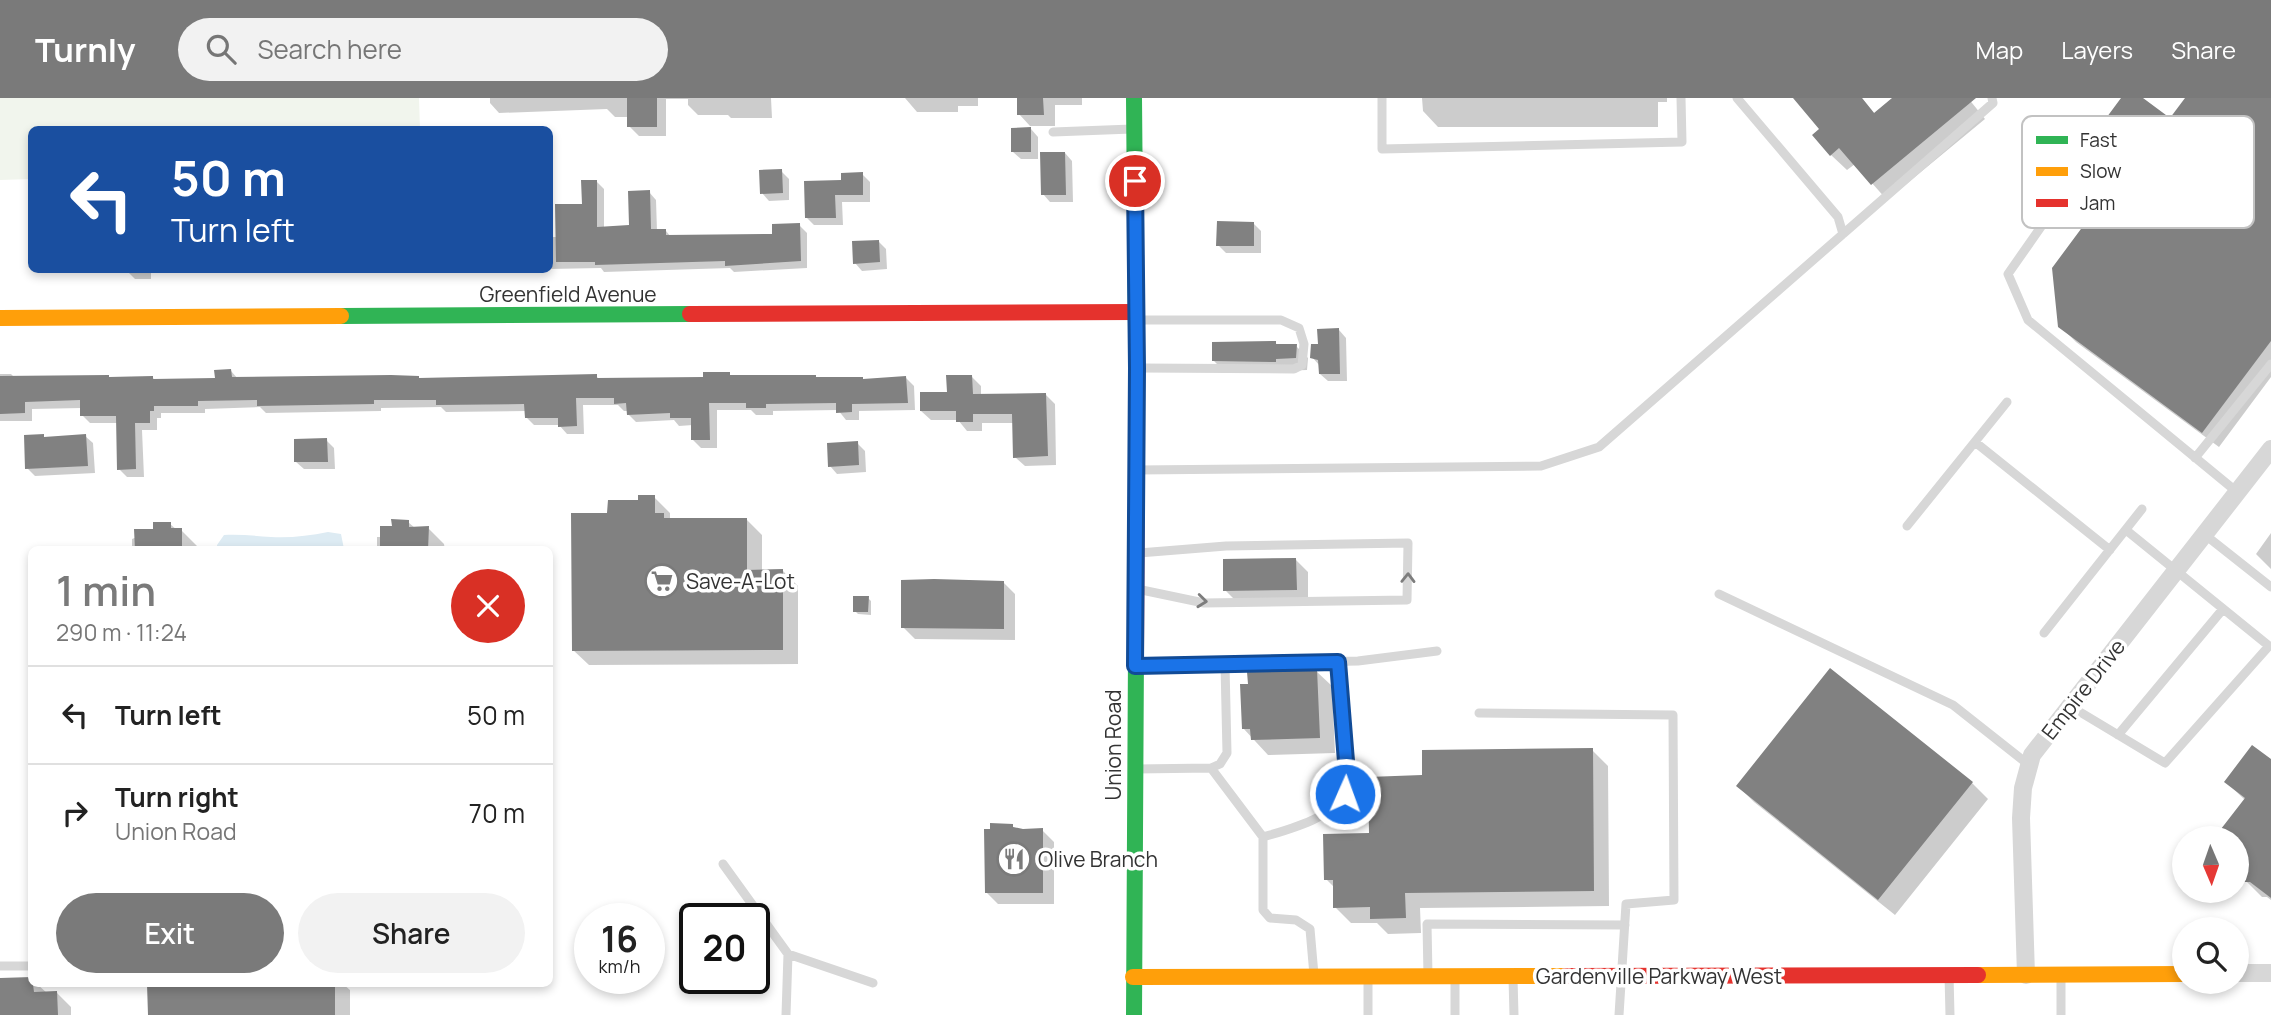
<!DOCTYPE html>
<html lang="en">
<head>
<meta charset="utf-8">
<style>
	:root { --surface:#fff; --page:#f2f2f2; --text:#222; --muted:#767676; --line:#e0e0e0; --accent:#7a7a7a }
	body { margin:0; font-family:Manrope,sans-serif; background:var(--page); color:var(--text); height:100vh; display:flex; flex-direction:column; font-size:26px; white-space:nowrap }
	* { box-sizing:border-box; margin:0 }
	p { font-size:23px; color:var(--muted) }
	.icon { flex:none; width:38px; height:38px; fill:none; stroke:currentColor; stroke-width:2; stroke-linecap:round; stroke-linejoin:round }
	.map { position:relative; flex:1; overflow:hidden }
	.side { position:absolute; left:28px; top:448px; width:525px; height:441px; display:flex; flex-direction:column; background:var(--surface); border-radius:10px; box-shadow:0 4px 10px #0003 }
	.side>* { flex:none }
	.top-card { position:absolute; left:28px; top:28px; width:525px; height:147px; border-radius:10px; box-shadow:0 4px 10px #0003; background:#1a4fa0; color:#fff; overflow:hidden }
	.needle { width:46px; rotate:178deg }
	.controls { position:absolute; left:2172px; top:728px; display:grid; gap:14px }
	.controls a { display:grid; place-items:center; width:77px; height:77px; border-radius:50%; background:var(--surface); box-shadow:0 4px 10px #0003; font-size:35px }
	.speed { position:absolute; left:574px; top:805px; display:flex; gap:14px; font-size:35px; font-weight:700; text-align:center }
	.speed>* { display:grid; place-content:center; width:91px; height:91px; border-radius:50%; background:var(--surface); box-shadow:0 4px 10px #0003; line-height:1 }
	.speed small { font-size:18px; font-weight:400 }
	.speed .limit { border:4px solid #111; border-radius:10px; background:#fff; color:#111 }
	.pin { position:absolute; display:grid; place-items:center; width:60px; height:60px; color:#fff; margin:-30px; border:4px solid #fff; border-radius:50%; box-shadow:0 2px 7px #0007 }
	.me { position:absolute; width:77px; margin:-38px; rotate:2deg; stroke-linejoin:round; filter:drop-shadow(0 0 5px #0008) }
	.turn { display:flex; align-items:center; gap:24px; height:147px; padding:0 28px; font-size:32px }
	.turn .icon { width:91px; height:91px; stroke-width:2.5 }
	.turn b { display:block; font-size:49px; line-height:60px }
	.round { display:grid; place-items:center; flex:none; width:74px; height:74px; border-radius:37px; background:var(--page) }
	.summary { display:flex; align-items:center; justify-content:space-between; height:119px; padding:0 28px }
	h1 { font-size:42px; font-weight:600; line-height:52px; color:var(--accent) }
	.primary-button { display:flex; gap:14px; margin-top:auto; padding:14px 28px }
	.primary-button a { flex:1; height:80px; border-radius:42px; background:var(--accent); color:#fff; font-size:28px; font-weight:600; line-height:80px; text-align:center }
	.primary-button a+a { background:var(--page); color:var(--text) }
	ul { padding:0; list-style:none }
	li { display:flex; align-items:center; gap:21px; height:98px; padding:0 28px; border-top:2px solid var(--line) }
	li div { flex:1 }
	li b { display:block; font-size:26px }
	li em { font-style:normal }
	header { display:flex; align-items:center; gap:42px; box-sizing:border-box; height:98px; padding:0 35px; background:var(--accent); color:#fff }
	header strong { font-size:33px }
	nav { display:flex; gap:38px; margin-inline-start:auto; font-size:24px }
	.search { width:490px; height:63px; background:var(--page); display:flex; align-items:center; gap:18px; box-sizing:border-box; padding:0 24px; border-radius:38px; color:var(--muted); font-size:26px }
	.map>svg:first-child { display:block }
	.green { fill:#f1f5ed }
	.water { fill:#ddebf3 }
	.shadow { fill:#0003 }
	.building { fill:#818181 }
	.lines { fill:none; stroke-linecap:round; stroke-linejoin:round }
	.lane { stroke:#d7d7d7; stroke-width:9 }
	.street { stroke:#d7d7d7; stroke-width:18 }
	.fast { stroke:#30b455; stroke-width:16 }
	.slow { stroke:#ff9f0a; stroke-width:16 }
	.jam { stroke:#e5322d; stroke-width:16 }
	.oneway { stroke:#7d7d7d }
	.route-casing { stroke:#114b97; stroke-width:18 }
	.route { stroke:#1a73e8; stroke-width:12 }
	.labels { text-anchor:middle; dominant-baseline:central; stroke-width:7; stroke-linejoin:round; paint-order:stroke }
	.street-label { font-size:21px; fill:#333; stroke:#fff }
	.poi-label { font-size:21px; fill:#333; stroke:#fff; text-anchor:start }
	.key { fill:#fff; stroke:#c2c2c2; stroke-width:2 }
	.key-label { font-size:19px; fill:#333 }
</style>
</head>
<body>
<header>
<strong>Turnly</strong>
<div class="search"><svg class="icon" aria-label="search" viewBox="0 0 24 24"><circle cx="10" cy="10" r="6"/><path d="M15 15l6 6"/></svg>Search here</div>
<nav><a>Map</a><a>Layers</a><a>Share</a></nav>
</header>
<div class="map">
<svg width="2271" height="917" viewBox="0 0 2271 917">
	<rect width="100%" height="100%" fill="#fff"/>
	<!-- green -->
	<path class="green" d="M0 0H419L420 31 32 32 31 81 0 82Z"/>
	<!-- water -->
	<path class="water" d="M328 434 341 436 344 451H217V447L224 437C240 436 255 438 271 439 290 440 309 438 328 434Z"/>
	<!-- shadow -->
	<path class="shadow" d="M490 0H771L772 20H731L728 17H698L688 7V1H666V38H639L629 28V19H615L607 11 499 15 490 5Z
		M905 0H978V8H958V14H917Z
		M1014 0H1082V7H1055V28H1030L1019 16 1018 0Z
		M1422 0H1667V4H1658V29H1438L1423 13Z
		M1796 0H1862L1875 16 1894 0H1968L1985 21 1887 102 1855 66 1847 72 1831 57 1821 31Z
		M2123 0H2141L2170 22 2187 0H2271V279L2219 349 2076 244 2060 228 2121 80 2102 66 2087 50Z
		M1031 31 1038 39V61H1021L1013 54Z
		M1065 55 1072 63 1073 104H1050L1043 96Z
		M781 73 789 81V102L769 103 762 95Z
		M862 76 870 84V104H842L843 127H814L807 120 843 84Z
		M596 83 604 91V130L631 129 649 94 656 102 657 133H666L671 139 774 138 799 127 807 135V170L734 174 730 170 604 174 601 170 550 171V139H557L584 107Z
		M1253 125 1261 133V155H1226L1218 147Z
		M878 143 886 151 887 171 862 173 855 165Z
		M90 172H151V181H135L127 173 93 174Z
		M214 172H318L243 174H217Z
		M1339 232 1346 240 1347 283H1328L1320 276V268L1312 259 1320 248Z
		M1275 244 1278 248H1296L1308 260 1307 272 1226 275 1214 263Z
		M231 273 238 281 421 282 596 278 600 282 704 280 729 276 732 279 864 282 906 280 914 288 915 312 859 313V322H846L838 312 773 313V317H756L751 312H717V350H701L693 342V327L679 328 674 322 636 324 628 316V313H624L618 307H583L584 336H567L559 327H534L526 319V313L446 314 441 309 381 310V313L266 315 260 309 205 311V315H161V320H157V332H142L144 379H127L119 371 118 325H90L82 317V310L32 311V323H0V276H11L15 280 152 279 155 282 216 281Z
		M972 279 981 288V297L1045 296 1055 306 1056 367 1025 368 1015 359 1014 325H982V333H967L958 322H931L921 313Z
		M85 338 93 345 95 375 35 378 27 370 46 341Z
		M326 342 334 350 335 371H304L296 364Z
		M857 345 865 353 866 374 837 376 830 368Z
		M654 399 670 415V422H747L762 437V473H783L798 488V566L589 567 573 552 609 417Z
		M408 424 415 430H428L444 446 445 452H377V439H382L393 430Z
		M170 426 177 432H181L197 448V452H132V441Z
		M2271 435V471L2256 456Z
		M1296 462 1308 474V503L1237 504 1225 492Z
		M1003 484 1015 496V542L915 541 903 529Z
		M868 500 871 503V517L858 516 855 513Z
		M1316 573 1332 588 1335 655 1268 657 1243 630Z
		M1592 652 1608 668 1609 808 1420 810 1421 835 1388 836 1377 825H1351L1335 809V790L1326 781 1424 679Z
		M2271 664V802L2267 799H2262L2246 783 2245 777 2236 771V740H2216L2245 702 2226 684Z
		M1972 685 1988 701 1895 817 1754 704 1738 688Z
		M1012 728 1016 731 1042 732 1054 744V806H998L986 794Z
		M0 882 37 886 47 895H57L71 909V917H0Z
		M149 886H343L350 892V917H149Z"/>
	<!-- building -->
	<path class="building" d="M627 0H657V29H627Z
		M1017 0H1043L1044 17H1017Z
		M1793 0H1862L1874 15 1892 0H1976L1871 87 1839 50 1830 58 1812 37 1819 31Z
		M2121 0H2143L2170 20 2185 0H2271V243L2202 335 2058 229 2052 170 2121 77 2084 50Z
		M1031 29V54H1011V30Z
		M1040 54H1065L1066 97H1041Z
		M782 71 783 95 760 96 759 72Z
		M863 74V97H835L836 120H805L804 83 841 82V75Z
		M581 82H597V129L629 127 628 93 650 92 651 131H666V137L772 136V126L800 125 801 163 725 168V163L595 167V164H556L555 106H582Z
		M1217 123 1254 124V148H1216Z
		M879 142 880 164 853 166 852 143Z
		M1339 230 1340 276H1319L1318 262 1310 260 1311 246H1318L1317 231Z
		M1276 243V246H1297L1296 260 1276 261V264L1212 263V244Z
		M231 271 232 279 391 277 419 278V280L597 276V280L703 279V274H730V277H816V279H863V281L906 278 908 305 852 306V314L836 315V305L766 306V310H746V305H709L710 342H691V320H670V315L627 317 626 305 614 306V300H576L577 328 558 329V320H525L524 306 436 307V302H374V306L257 308V302L198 303V308H154V313H150V325H135L136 371 117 372 116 318H80V302L25 304V315L0 316V278L109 277V279L153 278V281L215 280 214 272Z
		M946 277H972L973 296 1046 295 1048 358 1013 360 1012 316H973V324H956V313H920V294H947Z
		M44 336V339L86 336 88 368 25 371 24 337Z
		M327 340 328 364H294V341Z
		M858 343 859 367 828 369 827 345Z
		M638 397H655V415H664V420H747V472L783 471V552L572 553 571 415H607L608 402H638Z
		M391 421 409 422V429L429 428 428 452H380V428H392Z
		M153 424H171V430H182V452H135L134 431H153Z
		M1296 460 1297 492 1223 493V461Z
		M934 481 1004 483V531L901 530V482Z
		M853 498H869L868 514H853Z
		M1830 570 1973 684 1878 802 1736 688Z
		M1317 571 1320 640 1251 642 1250 631H1242L1240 586H1248L1247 574Z
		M2252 647 2271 661V800L2250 784H2244L2243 774 2236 769V740H2214L2245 700 2224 684Z
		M1593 650 1594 793 1405 795 1406 820 1370 821V809L1333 810V782H1324L1323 736 1369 735 1368 679 1422 677V652Z
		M990 725 1013 726V729L1023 731 1043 730V795H985L984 731H990Z
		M32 879 34 894 57 893 58 917H0V880Z
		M147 886H335V917H148Z"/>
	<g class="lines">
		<!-- lane -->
		<path class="lane" d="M1382 0V51L1682 44 1681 0
			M1737 0 1838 119 1843 136
			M1053 34 1132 31
			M2073 83 2008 176 2028 222 2237 394
			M1138 222H1281L1299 230 1304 246 1302 267 1294 271 1139 270
			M1975 344 2110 452
			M2195 360 2271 266
			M1137 372 1541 368 1599 349 1993 5 1992 0
			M1907 428 2007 304
			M2204 436 2271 489
			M1137 491 1204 505 1407 502 1408 445 1226 448 1139 455
			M1719 496 1953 607 2029 667
			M2044 535 2142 411
			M1136 568 1358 563 1437 553
			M2070 608 2165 665 2269 548 2126 432
			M1479 615 1673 617 1674 802 1626 806 1619 917
			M2118 637 2223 511
			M1211 670 1263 739V812L1270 820 1296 822 1310 831 1314 877
			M1136 671 1211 670 1220 666 1227 655 1225 567
			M1263 739C1293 730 1336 720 1348 688L1338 564
			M723 766 788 856 786 917
			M788 856 873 885
			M0 868H32
			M1949 877 1950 917
			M1428 878 1427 826 1625 827
			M2061 879V917
			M1368 880V917
			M1455 880V917
			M1513 880 1514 917"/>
		<!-- street -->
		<path class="street" d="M2236 875H2270
			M2026 877 2021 720 2023 690 2032 657 2271 351"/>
		<!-- fast -->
		<path class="fast" d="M1134 0 1137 344
			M341 218 690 216
			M1134 917 1136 554"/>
		<!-- slow -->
		<path class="slow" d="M0 220 341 218
			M1978 877 2184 876
			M1133 879 1566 878"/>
		<!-- jam -->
		<path class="jam" d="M690 216 1136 214
			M1136 554 1137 344
			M1566 878 1978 877"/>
	</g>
	<!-- one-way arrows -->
	<defs><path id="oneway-chevron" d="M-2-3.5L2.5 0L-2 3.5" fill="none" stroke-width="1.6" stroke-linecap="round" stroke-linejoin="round" transform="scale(1.75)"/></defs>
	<g class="oneway">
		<use href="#oneway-chevron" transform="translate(1408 480) rotate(-89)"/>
		<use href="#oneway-chevron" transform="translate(1202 503) rotate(6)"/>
	</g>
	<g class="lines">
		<defs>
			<path id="route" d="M1135 83 1137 270 1135 568 1338 564 1348 688 1345 696"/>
		</defs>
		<!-- route casing -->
		<use href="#route" class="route-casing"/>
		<!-- route -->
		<use href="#route" class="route"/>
	</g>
	<!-- icons -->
	<defs>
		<symbol id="supermarket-ring" viewBox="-11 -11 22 22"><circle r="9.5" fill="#fff" stroke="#7a7a7a" stroke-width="1.5"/><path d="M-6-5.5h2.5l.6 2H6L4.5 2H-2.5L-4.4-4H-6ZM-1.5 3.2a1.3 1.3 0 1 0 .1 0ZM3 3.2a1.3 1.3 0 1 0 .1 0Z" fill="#7a7a7a"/></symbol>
		<symbol id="restaurant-ring" viewBox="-11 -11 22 22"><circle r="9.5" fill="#fff" stroke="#7a7a7a" stroke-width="1.5"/><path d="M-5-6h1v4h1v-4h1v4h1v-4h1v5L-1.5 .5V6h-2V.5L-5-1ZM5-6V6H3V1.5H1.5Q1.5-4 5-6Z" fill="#7a7a7a"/></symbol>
	</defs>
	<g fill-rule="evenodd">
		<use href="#supermarket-ring" x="643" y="464" width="38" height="38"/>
		<use href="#restaurant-ring" x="995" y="742" width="38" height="38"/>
	</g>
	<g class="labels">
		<!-- street labels -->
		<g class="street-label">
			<text x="568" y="196">Greenfield Avenue</text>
			<text transform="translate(2083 591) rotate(-52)">Empire Drive</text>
			<text transform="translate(1113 647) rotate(-90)">Union Road</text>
			<text x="1659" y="878">Gardenville Parkway West</text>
		</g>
		<!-- poi labels -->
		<g class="poi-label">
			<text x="686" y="483">Save-A-Lot</text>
			<text x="1038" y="761">Olive Branch</text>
		</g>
	</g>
	<!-- legend -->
	<rect x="2022" y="18" width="232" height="112" rx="10" class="key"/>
	<rect x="2036" y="38" width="32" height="8" fill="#30b455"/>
	<rect x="2036" y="69" width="32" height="9" fill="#ff9f0a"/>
	<rect x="2036" y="101" width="32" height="8" fill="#e5322d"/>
	<g class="key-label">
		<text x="2080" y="49">Fast</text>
		<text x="2080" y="80">Slow</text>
		<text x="2080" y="112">Jam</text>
	</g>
</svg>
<div class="controls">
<a><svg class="needle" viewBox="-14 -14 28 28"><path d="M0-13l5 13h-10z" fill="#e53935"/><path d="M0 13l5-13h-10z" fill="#767676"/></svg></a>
<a><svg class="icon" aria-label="search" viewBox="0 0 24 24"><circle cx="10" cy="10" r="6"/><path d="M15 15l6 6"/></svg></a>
</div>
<div class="speed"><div>16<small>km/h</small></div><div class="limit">20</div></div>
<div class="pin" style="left:1135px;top:83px;background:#d93025"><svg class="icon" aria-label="arrive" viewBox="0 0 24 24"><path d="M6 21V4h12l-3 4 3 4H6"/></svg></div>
<svg class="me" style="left:1345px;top:696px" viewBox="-20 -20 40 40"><circle r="17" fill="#1a73e8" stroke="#fff" stroke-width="3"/><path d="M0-11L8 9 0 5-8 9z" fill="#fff"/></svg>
<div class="top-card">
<div class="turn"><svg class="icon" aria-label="left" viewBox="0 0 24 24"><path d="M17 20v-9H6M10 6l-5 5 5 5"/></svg><div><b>50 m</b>Turn left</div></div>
</div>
<section class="side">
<div class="summary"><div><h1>1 min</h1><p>290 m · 11:24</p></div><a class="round" style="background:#d93025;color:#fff"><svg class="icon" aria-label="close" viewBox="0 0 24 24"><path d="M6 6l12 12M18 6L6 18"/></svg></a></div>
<ul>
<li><svg class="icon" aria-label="left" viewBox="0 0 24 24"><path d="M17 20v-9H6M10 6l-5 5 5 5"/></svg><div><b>Turn left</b></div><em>50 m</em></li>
<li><svg class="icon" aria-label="right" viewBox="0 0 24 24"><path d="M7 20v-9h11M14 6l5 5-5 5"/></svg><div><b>Turn right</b><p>Union Road</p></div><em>70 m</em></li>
</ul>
<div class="primary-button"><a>Exit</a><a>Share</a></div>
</section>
</div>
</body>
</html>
